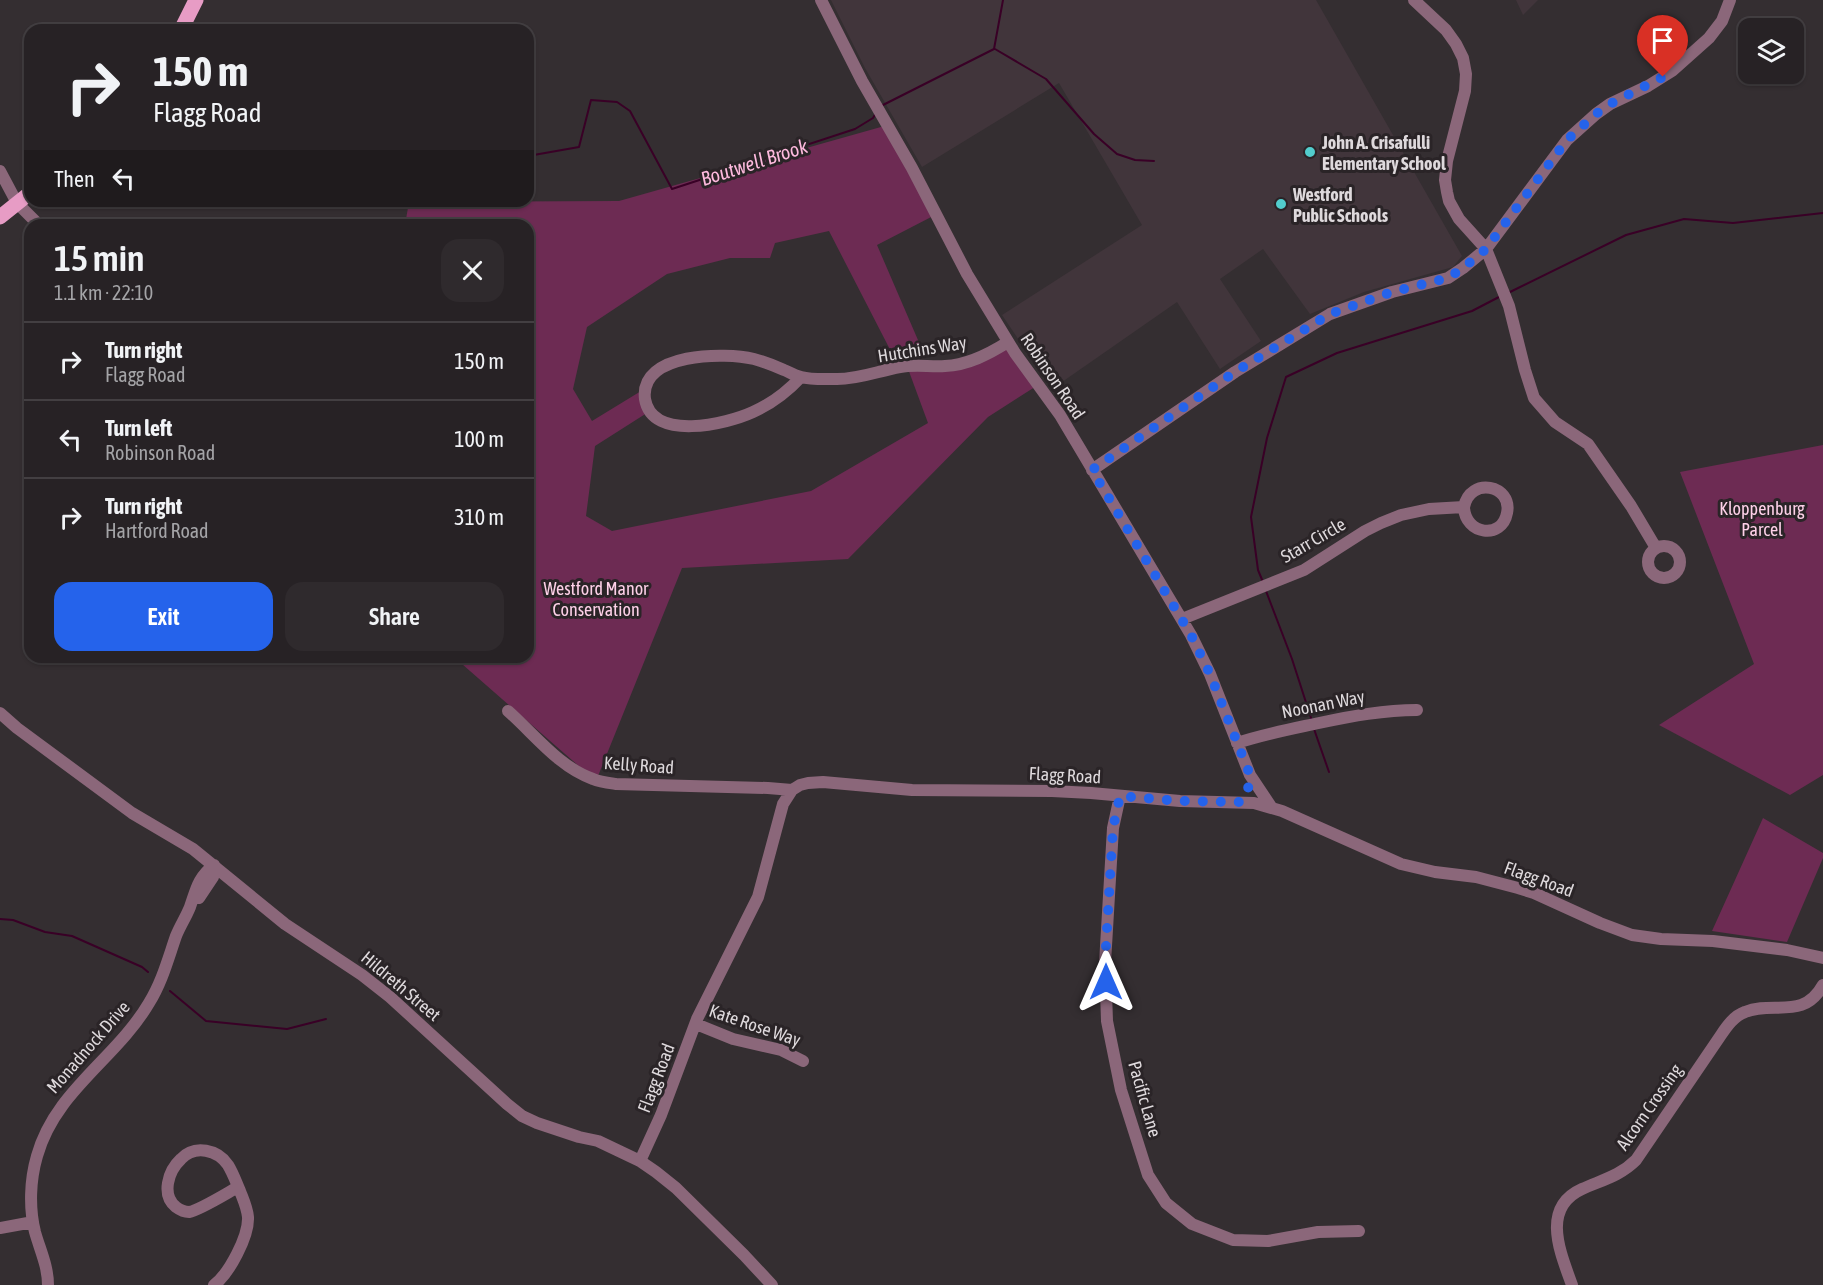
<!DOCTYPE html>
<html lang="en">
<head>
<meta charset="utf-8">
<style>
	:root { --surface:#272225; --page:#2f2a2d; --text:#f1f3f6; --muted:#a4a4a7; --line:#433f42; --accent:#2563eb }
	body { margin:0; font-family:"Asap Condensed",sans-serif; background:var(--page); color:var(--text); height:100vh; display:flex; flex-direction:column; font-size:22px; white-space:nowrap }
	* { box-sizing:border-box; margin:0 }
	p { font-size:20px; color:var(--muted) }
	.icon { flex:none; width:33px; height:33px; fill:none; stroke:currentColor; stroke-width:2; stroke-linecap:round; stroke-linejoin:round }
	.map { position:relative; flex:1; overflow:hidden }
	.sheet { position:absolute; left:24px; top:219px; width:510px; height:444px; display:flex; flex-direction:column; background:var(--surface); border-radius:18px; box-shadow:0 2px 4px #0004,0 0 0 2px var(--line) }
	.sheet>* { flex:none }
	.top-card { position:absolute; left:24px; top:24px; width:510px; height:183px; border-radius:18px; box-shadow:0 2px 4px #0004,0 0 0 2px var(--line); background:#272225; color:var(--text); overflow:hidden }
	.controls { position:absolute; left:1738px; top:18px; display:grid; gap:12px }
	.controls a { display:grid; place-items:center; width:66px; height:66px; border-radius:12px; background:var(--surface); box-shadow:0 2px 4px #0004,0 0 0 2px var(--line); font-size:30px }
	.pin { position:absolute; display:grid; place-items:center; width:51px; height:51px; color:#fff; margin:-62px -26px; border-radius:50% 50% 50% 0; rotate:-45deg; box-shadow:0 0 6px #0007 }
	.pin .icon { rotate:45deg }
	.me { position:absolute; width:66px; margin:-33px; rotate:0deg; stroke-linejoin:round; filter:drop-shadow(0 0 4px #0008) }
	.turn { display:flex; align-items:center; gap:21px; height:126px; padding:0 30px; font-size:27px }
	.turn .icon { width:78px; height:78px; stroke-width:2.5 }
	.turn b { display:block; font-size:42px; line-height:51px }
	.then { display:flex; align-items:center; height:57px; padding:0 30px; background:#0003; gap:12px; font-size:22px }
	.round { display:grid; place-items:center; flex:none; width:63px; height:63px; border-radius:18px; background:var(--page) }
	.overview { display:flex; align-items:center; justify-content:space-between; height:102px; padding:0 30px }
	h1 { font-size:36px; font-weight:600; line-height:45px }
	.action { display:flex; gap:12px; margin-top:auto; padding:12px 30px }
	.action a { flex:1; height:69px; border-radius:18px; background:var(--accent); color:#fff; font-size:24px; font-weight:600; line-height:69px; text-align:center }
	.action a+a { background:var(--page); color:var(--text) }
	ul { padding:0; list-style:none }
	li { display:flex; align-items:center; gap:18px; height:78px; padding:0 30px; border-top:2px solid var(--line) }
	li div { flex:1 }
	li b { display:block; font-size:22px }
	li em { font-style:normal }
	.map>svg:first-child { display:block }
	.built { fill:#41353b }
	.green { fill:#6d2b53 }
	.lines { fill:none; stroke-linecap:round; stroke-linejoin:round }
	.stream { stroke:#390026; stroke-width:2 }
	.minor { stroke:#8b677a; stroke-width:12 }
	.major { stroke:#e79cc5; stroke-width:15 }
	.route { stroke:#2563eb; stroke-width:10; stroke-dasharray:0 18 }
	.poi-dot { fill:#52cdcd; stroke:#2a2427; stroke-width:2 }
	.labels { text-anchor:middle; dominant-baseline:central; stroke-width:6; stroke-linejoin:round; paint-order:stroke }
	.poi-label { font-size:18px; font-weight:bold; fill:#ded9dc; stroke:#2a2427; text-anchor:start }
	.street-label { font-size:18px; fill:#ded9dc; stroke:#2a2427 }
	.park-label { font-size:18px; fill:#fed0e8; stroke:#2a2427 }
	.water-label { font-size:20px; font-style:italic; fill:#fdb9dd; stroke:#2a2427 }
</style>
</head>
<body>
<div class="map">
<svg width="1823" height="1285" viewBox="0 0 1823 1285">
	<rect width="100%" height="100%" fill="#342e31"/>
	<!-- built -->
	<path class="built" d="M831 0H1316L1462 256 1453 267 1364 292 1310 314 1263 249 1220 279 1261 341 1220 369 1177 302 1052 389 1002 315 1142 225 1059 83 922 167 865 68Z
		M1516 0H1538L1523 15Z"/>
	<!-- green -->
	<path class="green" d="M888 125 937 214 877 245 921 347 899 367 829 231 775 243 770 258H730L667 274 587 327 573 389 592 421 646 388 650 411 595 446 586 516 612 531 811 491 928 423 907 366 937 367 1008 342 1038 385 988 417 848 559 682 568 596 781 454 657H528V225H405L409 202 619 201Z
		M1823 445V775L1790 795 1659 725 1754 664 1680 472Z
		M1763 818 1823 853V858L1787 942 1712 931Z"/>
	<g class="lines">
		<!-- stream -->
		<path class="stream" d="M995 49 1046 79 1094 134 1117 154 1135 160 1154 161
			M881 106 994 49 1003 0
			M528 156 579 147 591 100 617 102 630 111 672 189 855 129 873 118 876 113
			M1510 292 1626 235 1684 219 1733 223 1823 213
			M1263 582 1258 570 1251 517 1267 438 1286 377 1337 353 1472 311 1499 297
			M1266 591 1292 659 1312 721
			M1314 729 1329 772
			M0 919 13 920 45 932 72 936 142 967 148 972
			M170 991 206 1021 287 1029 326 1019"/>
		<!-- minor -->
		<path class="minor" d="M821 0 862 81 912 168 967 274 1015 353 1060 415 1191 635 1210 674 1250 775 1272 808
			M1414 0 1446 30 1456 44 1463 58 1466 74 1465 91 1447 161 1445 180 1447 192 1449 201 1459 219 1486 249 1509 306 1525 370 1534 398 1555 422 1588 444 1631 506 1656 548
			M0 171 17 203 39 225
			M801 377C787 392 771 404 753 412 727 424 652 442 645 399 639 352 726 352 754 359 765 362 775 366 784 370 789 372 795 376 801 377 812 380 826 379 837 379 859 379 878 371 900 367 915 364 930 367 945 366 968 365 989 354 1008 342
			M1092 470 1235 372 1330 314 1392 292 1448 278 1463 268 1486 249 1567 140 1596 114 1610 104 1648 86 1672 71 1709 38 1722 21 1730 0
			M1648 562a16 16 0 1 1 32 0a16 16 0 1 1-32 0Z
			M1182 619 1304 570 1365 531 1381 523 1401 515 1429 509 1464 507C1465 535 1502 540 1507 513 1513 485 1470 476 1464 507
			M508 711C535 735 559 767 593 779 600 782 609 783 616 784L768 788 792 790
			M0 713 17 728 132 813 193 849 285 924 362 975 390 997 507 1104 522 1116 537 1123 579 1137 598 1141 640 1161 656 1172 676 1188 744 1255 772 1285
			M1237 743C1264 734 1291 729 1319 723 1352 716 1384 710 1417 710
			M1120 796 1113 828 1105 963 1107 1021 1121 1090 1148 1175 1166 1203 1192 1224 1233 1240 1268 1241 1318 1232 1359 1231
			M199 898 213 877 214 865
			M696 1024 733 1039 781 1050 803 1061
			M640 1161 661 1115 697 1019 758 897 783 804 792 790 800 785 808 783 823 782 912 790 1052 791 1091 793 1180 801 1254 803 1282 811 1401 864 1435 872 1476 877 1518 888 1534 893 1600 923 1632 935 1661 939 1713 941 1787 950 1823 958
			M0 1228 33 1222
			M48 1285C48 1266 40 1250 35 1232 29 1208 30 1180 37 1156 55 1091 116 1059 149 1003 162 982 168 959 176 936 180 926 186 917 190 907 196 890 198 877 214 865
			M214 1285C229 1274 249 1236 248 1217 247 1207 243 1199 240 1191 236 1182 233 1173 228 1165 218 1150 195 1144 181 1159 168 1171 161 1195 176 1207 180 1210 184 1212 189 1212 200 1210 227 1193 238 1187
			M1572 1285C1561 1254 1540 1208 1582 1189 1602 1180 1620 1176 1636 1160L1721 1035C1727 1026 1734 1016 1745 1012 1773 1000 1803 1021 1823 985"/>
		<!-- major -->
		<path class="major" d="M181 30 196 0
			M0 217 30 193"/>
	</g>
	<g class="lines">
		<!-- route -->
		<path class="route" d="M1106 982 1105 963 1113 828 1120 796 1180 801 1240 802 1248 789 1250 775 1210 674 1191 635 1092 470 1235 372 1330 314 1392 292 1448 278 1463 268 1486 249 1567 140 1596 114 1610 104 1663 77"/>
	</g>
	<!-- markers -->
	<g class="poi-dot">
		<circle cx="1310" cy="152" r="6"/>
		<circle cx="1281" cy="204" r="6"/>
	</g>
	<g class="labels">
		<!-- poi labels -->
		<g class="poi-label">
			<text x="1322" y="142">John A. Crisafulli<tspan x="1322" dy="21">Elementary School</tspan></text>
			<text x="1293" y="194">Westford<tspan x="1293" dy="21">Public Schools</tspan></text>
		</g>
		<!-- street labels -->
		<g class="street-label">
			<text transform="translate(922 349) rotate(-9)">Hutchins Way</text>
			<text transform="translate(1053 376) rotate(56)">Robinson Road</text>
			<text transform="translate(1313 540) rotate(-30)">Starr Circle</text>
			<text transform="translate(1323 704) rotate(-11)">Noonan Way</text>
			<text transform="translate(639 765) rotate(4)">Kelly Road</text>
			<text transform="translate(1065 775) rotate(3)">Flagg Road</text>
			<text transform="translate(1539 879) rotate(20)">Flagg Road</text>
			<text transform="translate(401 986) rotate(40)">Hildreth Street</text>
			<text transform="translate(755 1025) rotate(19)">Kate Rose Way</text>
			<text transform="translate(88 1047) rotate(-49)">Monadnock Drive</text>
			<text transform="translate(656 1078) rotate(-69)">Flagg Road</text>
			<text transform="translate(1145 1099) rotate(74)">Pacific Lane</text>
			<text transform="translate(1649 1107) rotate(-55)">Alcorn Crossing</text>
		</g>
		<!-- park labels -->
		<g class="park-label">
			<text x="1762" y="508">Kloppenburg<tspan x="1762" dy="21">Parcel</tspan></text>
			<text x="596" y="588">Westford Manor<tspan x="596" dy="21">Conservation</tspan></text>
		</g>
		<!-- water labels -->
		<g class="water-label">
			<text transform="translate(754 162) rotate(-18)">Boutwell Brook</text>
		</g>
	</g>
</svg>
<div class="controls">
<a><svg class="icon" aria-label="layers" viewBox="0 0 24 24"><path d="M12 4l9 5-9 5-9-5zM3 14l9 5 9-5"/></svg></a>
</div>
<div class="pin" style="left:1663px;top:77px;background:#d93025"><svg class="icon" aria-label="arrive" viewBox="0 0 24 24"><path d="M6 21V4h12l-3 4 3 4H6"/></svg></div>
<svg class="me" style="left:1106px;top:982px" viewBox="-20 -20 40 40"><path d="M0-17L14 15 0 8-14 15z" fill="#2563eb" stroke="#fff" stroke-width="4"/></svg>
<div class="top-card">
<div class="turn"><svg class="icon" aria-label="right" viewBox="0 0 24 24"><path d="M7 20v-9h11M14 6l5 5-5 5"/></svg><div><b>150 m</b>Flagg Road</div></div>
<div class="then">Then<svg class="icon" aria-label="left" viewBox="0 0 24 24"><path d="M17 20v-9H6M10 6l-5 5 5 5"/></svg></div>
</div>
<section class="sheet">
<div class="overview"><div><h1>15 min</h1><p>1.1 km · 22:10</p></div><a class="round"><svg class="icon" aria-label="close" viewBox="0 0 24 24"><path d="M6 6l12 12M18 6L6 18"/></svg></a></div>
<ul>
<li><svg class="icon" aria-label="right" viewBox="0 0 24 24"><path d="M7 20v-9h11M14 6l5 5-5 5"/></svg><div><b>Turn right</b><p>Flagg Road</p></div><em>150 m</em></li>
<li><svg class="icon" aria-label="left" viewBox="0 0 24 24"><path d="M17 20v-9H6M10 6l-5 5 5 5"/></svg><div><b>Turn left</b><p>Robinson Road</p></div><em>100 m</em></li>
<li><svg class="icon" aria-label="right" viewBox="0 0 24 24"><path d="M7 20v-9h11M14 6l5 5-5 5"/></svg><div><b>Turn right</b><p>Hartford Road</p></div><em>310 m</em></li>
</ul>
<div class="action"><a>Exit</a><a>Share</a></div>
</section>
</div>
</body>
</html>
